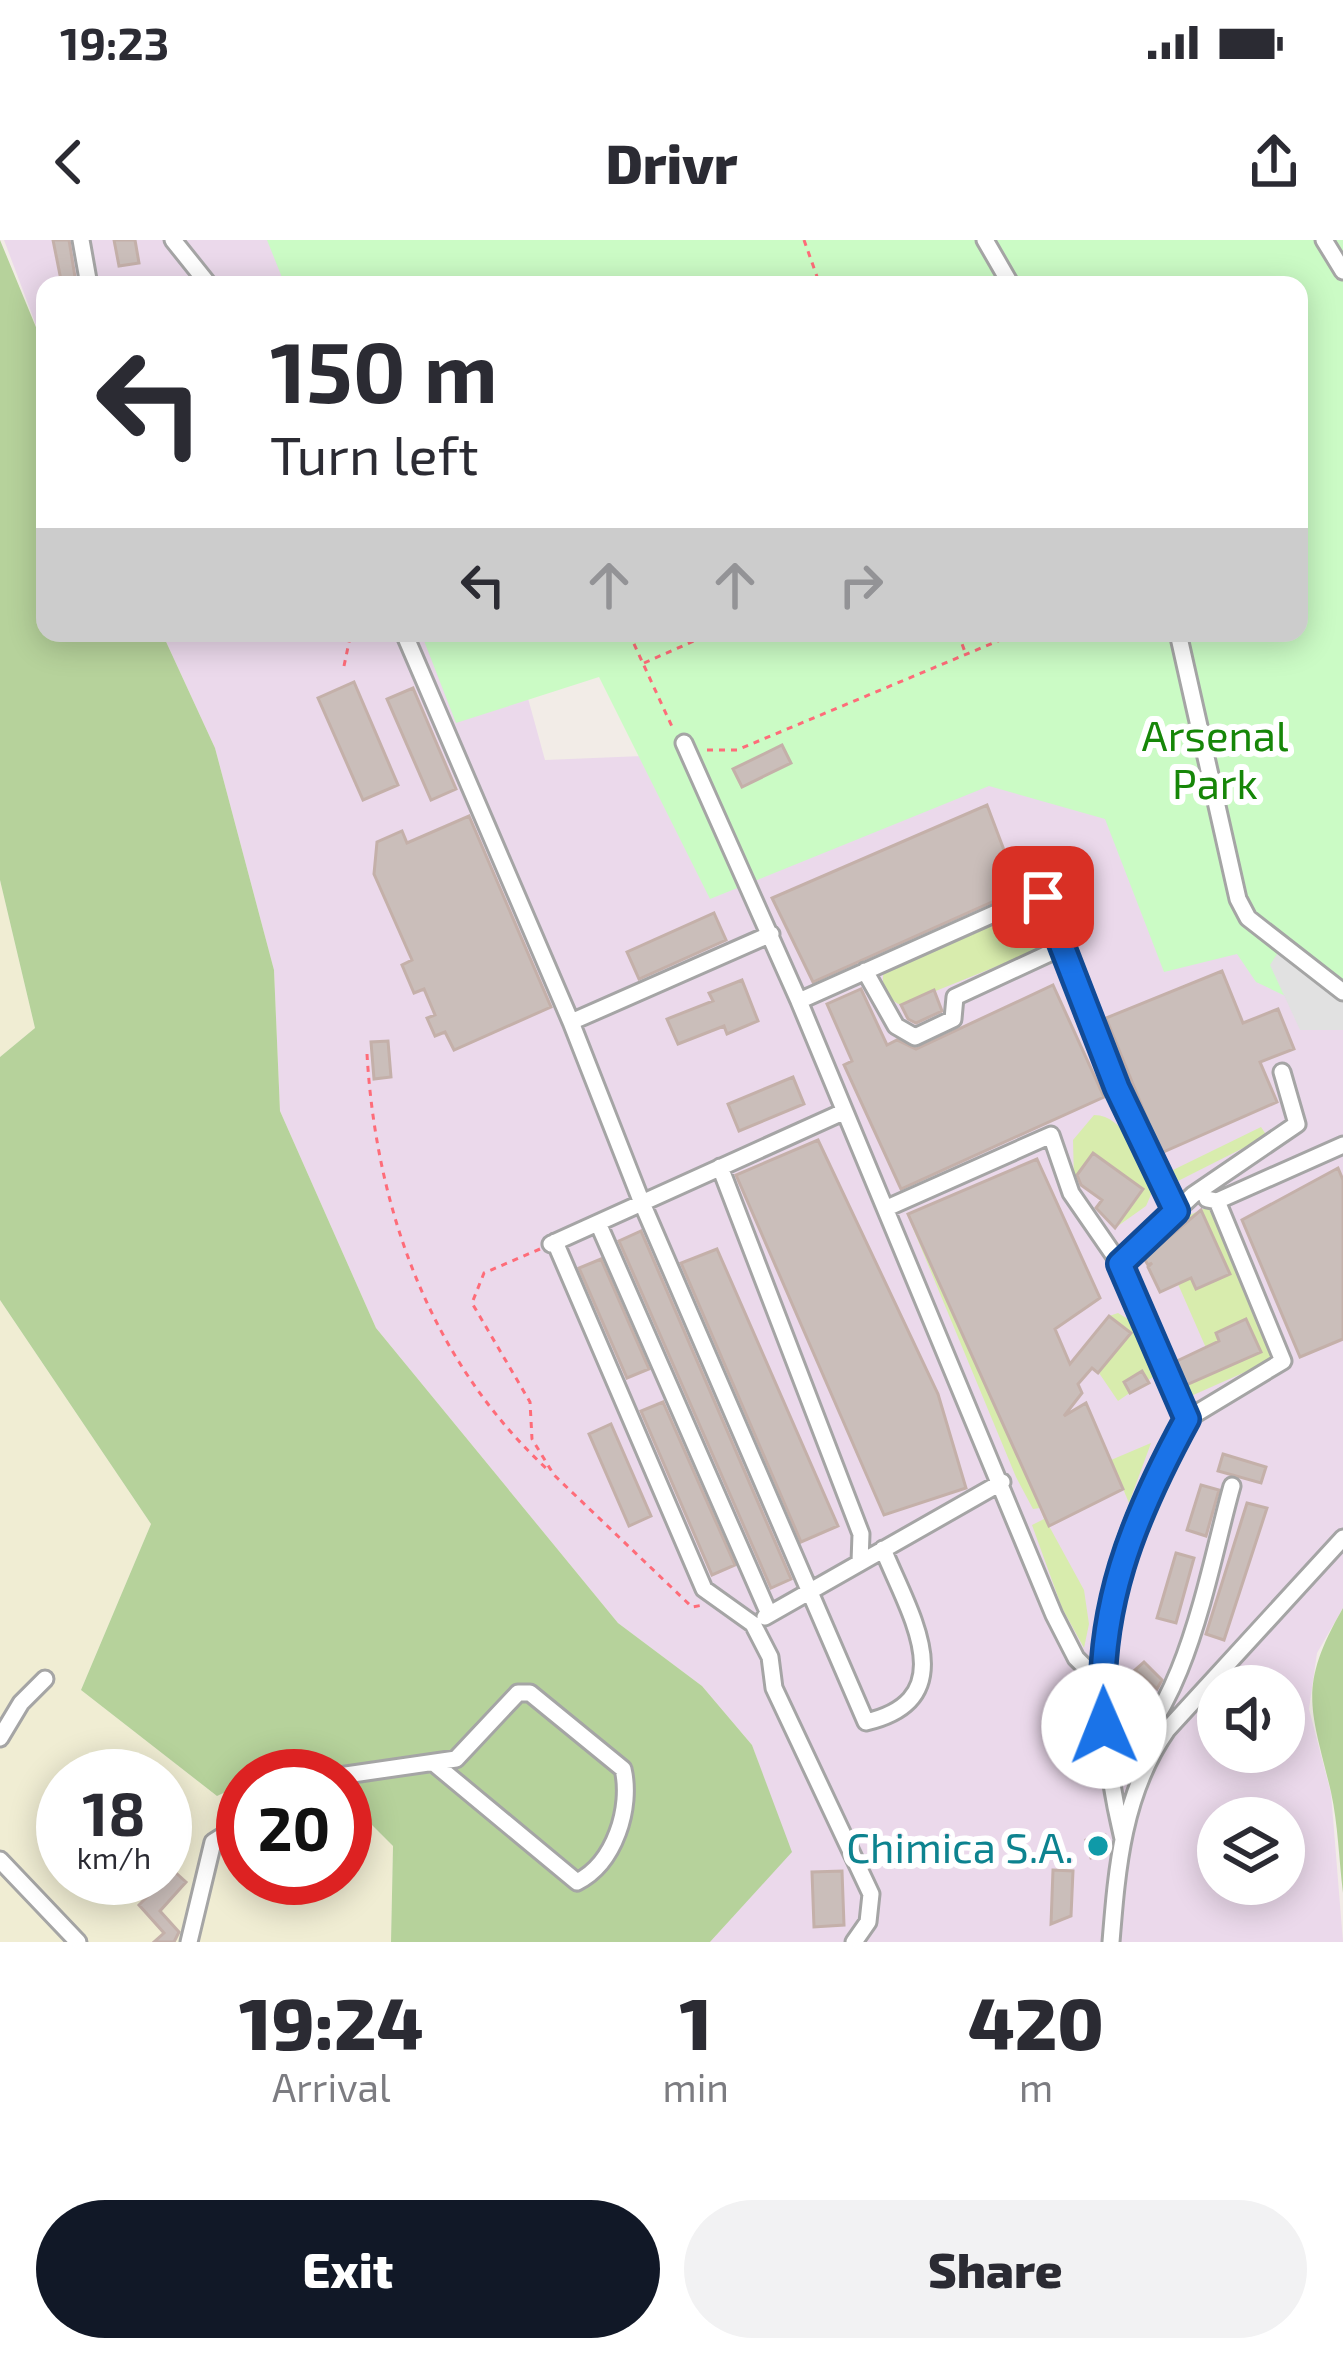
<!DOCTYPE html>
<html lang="en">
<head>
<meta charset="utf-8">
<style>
	:root { --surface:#fff; --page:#f2f2f3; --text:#2b2b33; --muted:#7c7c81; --accent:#111827 }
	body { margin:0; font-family:"Exo 2",sans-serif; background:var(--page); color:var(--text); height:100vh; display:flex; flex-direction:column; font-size:45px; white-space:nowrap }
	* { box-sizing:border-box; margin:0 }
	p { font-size:39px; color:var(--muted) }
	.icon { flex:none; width:66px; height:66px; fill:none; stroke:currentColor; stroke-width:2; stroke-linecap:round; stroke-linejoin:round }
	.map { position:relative; height:1702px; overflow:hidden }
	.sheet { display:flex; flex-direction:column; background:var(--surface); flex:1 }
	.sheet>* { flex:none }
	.hud { position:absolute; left:36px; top:36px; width:1272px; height:366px; border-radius:24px; box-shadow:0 6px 30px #0003; background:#fff; color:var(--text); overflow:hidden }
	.buttons { position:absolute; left:1197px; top:1425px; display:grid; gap:24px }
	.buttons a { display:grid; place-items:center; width:108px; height:108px; border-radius:50%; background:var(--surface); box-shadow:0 6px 30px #0003; font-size:60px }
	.speed { position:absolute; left:36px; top:1509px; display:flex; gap:24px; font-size:60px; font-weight:700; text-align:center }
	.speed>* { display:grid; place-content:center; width:156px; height:156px; border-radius:50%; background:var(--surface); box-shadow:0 6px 30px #0003; line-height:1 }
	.speed small { font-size:30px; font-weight:400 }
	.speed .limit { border:18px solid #d22; background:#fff; color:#111 }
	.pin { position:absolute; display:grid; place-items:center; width:102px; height:102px; color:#fff; margin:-51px; border-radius:24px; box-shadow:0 6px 18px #0006 }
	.me { position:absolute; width:132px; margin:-66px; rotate:359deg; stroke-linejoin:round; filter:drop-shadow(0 0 9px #0008) }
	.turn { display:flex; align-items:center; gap:42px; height:252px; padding:0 36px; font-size:54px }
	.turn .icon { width:156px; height:156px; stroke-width:2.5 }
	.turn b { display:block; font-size:84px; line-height:102px }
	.lanes { display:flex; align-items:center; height:114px; padding:0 36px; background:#0003; justify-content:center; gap:60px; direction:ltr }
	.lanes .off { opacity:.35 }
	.eta { display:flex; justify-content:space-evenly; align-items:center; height:204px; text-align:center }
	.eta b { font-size:72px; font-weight:800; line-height:84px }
	.primary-button { display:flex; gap:24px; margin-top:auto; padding:24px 36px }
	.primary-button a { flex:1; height:138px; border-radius:72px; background:var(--accent); color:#fff; font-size:48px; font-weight:800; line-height:138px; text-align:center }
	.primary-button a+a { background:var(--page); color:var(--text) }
	.status { display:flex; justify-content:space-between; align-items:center; height:84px; padding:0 60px; background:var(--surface); direction:ltr }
	.status svg { height:33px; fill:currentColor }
	header { display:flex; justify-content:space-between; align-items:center; height:156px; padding:0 36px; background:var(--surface); font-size:54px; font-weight:800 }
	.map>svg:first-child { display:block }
	.industrial { fill:#ebd9eb; fill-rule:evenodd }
	.farmland { fill:#f0edd3; fill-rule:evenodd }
	.grass { fill:#d8ecad }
	.forest { fill:#b6d29b }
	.park { fill:#cbfbc5 }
	.parking { fill:#e1e1e1 }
	.building { fill:#cabeba; stroke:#c4b0a9; stroke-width:3 }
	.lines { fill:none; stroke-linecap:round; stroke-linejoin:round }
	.minor-casing { stroke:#a5a5a5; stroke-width:21 }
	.path { stroke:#fe6c79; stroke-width:3; stroke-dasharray:6 6; stroke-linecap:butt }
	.minor { stroke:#fff; stroke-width:15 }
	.route-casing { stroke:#114b97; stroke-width:30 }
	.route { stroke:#1a73e8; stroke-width:21 }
	.culture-dot { fill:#0f9aa8; stroke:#fff; stroke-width:4.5 }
	.labels { text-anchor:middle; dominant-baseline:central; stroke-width:12; stroke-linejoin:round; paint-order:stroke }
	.park-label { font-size:42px; fill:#168608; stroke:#fff }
	.culture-label { font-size:42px; fill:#0d838f; stroke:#fff; text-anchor:end }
</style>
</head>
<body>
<div class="status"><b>19:23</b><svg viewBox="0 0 49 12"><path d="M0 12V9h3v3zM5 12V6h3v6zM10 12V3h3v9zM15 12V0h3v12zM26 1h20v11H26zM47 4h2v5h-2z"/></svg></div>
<header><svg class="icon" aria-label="back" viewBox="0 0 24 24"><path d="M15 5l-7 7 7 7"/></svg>Drivr<svg class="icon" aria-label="share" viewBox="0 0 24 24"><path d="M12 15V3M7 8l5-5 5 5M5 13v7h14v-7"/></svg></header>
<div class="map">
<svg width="1343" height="1702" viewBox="0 0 1343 1702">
	<rect width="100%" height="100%" fill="#f2ece7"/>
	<!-- industrial -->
	<path class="industrial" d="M4 0H344L356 45H45V109Z
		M162 393H510L545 520 1025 500 1343 776V1368L1317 1413 1309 1469 1331 1553 1343 1702H710L791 1612 752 1505 702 1446 618 1383 376 1088 280 871 274 730 215 508ZM1218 1446H1284V1512H1218ZM1218 1578H1284V1644H1218Z"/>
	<!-- farmland -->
	<path class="farmland" d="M0 640 35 788 0 817Z
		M0 1060 151 1284 81 1450 217 1556 243 1544V1638H345V1558L393 1606 391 1702H0ZM63 1536H165V1638H63Z
		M303 1515 324 1536H260Z"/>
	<!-- grass -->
	<path class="grass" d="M1029 665 1041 671 1054 695 1042 708 901 765C889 761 878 743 885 730Z
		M1094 875C1125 875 1144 923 1154 948L1146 966 1115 988 1143 949 1094 913 1074 940 1073 900Z
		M1261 887 1267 896 1178 941 1173 937V930Z
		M1210 966 1275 1112 1270 1121 1191 1156 1186 1145 1206 1108 1160 1003 1167 985Z
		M907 974 1049 1286 1084 1350 1089 1384 1084 1408 1062 1368 1032 1285 1044 1279 1040 1268 1033 1269 1016 1237Z
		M1118 1073 1136 1084 1160 1132 1118 1161 1099 1133 1130 1094 1109 1076Z
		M1151 1203 1129 1263 1111 1220Z"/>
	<!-- forest -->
	<path class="forest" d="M0 0 45 109V393H162L215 508 274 730 280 871 376 1088 618 1383 702 1446 752 1505 792 1612 710 1702H391L393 1606 345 1558V1536H324L303 1516 260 1536H243V1544L217 1556 81 1450 151 1284 0 1060V817L35 788 0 640Z
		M1343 1368V1653C1339 1620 1338 1584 1331 1552 1311 1468 1297 1448 1343 1368Z"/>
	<!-- park -->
	<path class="park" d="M267 0H1343V778L1336 780 1256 742 1237 714 1164 732 1105 579 989 546 710 659 599 437 456 483 421 393H1299V45H285Z"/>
	<!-- parking -->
	<path class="parking" d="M1279 711 1343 752V790H1300L1270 725Z"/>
	<!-- building -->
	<path class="building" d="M53 0H69L76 43 62 45Z
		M114 0H135L139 23 119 26Z
		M354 442 398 545 363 560 318 458Z
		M413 448 456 549 431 560 387 459Z
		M782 505 791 523 742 547 733 529Z
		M987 565 1019 650 813 742 772 658Z
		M469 576 551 767 454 810 445 792 435 796 427 778 435 775 424 749 414 753 402 725 412 720 374 634 377 602 402 591 407 603Z
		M714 673 726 700 639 739 627 712Z
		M1222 731 1243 783 1278 769 1294 809 1260 822 1277 862 1161 913 1106 778Z
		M742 740 758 781 727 794 724 786 678 804 667 779 713 761 709 753Z
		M1053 745 1104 857 901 949 844 825 852 821 827 764 861 749 887 805 897 800 916 809Z
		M934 750 942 771 916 783 908 779 901 765Z
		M388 801 391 837 374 839 371 802Z
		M793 837 804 864 739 891 728 864Z
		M818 900 938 1154 966 1248 884 1275 736 935Z
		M1093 913 1143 949 1115 988 1096 968 1102 960 1081 945 1077 935Z
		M1037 919 1100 1058 1055 1089 1070 1124 1109 1076 1131 1093 1098 1133 1092 1128 1078 1144 1082 1153 1064 1176 1086 1163 1123 1249 1049 1286 908 974Z
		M1338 928 1343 940V1099L1300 1117 1242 980Z
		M1201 970 1230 1034 1196 1049 1191 1038 1160 1052 1148 1027 1152 1023 1148 1025 1144 1018Z
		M641 991 791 1339 771 1348 619 1001Z
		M717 1009 838 1286 801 1302 681 1023Z
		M601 1019 649 1129 627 1138 579 1028Z
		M1246 1079 1261 1112 1186 1145 1175 1122 1219 1101 1216 1093Z
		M1142 1131 1149 1143 1130 1153 1124 1142Z
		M663 1162 735 1325 712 1335 641 1171Z
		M611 1184 651 1276 629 1286 589 1194Z
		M1223 1214 1266 1227 1261 1243 1218 1231Z
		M1201 1245 1219 1250 1206 1296 1187 1290Z
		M1247 1263 1267 1268 1224 1400 1206 1394Z
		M1176 1313 1194 1318 1176 1383 1157 1378Z
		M1144 1422 1162 1440 1157 1449 1135 1430Z
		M1105 1595 1109 1613 1091 1618 1086 1600Z
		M165 1623 186 1642 160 1671 179 1692 174 1702H154L164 1693 139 1665 165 1639Z
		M1053 1630 1073 1631 1071 1676 1051 1684Z
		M842 1631 844 1685 814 1687 812 1632Z"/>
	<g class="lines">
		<defs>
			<path id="minor" d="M81 0 89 45
				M173 0 209 45
				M985 0 1011 45
				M1324 0 1343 31
				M404 393 571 782 771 694
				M1178 393 1238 659 1248 678 1343 752
				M684 503 799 761 1054 1375 1076 1418 1100 1442
				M865 731 896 786 915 797 953 779 955 757 1065 706
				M799 761 1034 656 1043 657 1117 848 1176 971
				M571 782 642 963 866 1482C965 1459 909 1373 883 1309
				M720 927 861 1294 860 1322
				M1207 959 1217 961 1343 905
				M887 968 1051 895 1071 953 1120 1024 1187 1179C1165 1219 1139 1261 1125 1304 1093 1400 1100 1503 1123 1599
				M598 983 769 1374
				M555 1002 704 1349 753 1384
				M551 1004 843 872
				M1120 1024 1193 955 1297 884 1282 832
				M1187 1179 1283 1121 1217 961
				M765 1377 1002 1242
				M753 1384 770 1417 774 1448 871 1654 868 1682 854 1702
				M0 1498 21 1463 45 1439
				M1107 1530C1185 1482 1208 1331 1232 1246
				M339 1536 456 1519 518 1453H530L623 1529C632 1567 615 1623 577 1642L436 1525
				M0 1620 78 1702
				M189 1702 213 1602 243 1583
				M1111 1702C1117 1627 1123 1553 1167 1490L1343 1298"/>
		</defs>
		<!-- minor casing -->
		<use href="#minor" class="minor-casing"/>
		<!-- path -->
		<path class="path" d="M804 0 820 45
			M629 393 674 491
			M958 393 965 412
			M644 423 712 393
			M344 426 351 393
			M707 510H737L1017 393
			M367 814C376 970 431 1122 548 1230
			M540 1009 484 1033 472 1063 530 1162 532 1199 554 1235 692 1367 703 1365"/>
		<!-- minor -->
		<use href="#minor" class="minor"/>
	</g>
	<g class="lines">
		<defs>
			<path id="route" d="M1043 657 1117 848 1176 971 1120 1024 1187 1179C1133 1278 1095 1370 1104 1486"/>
		</defs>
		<!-- route casing -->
		<use href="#route" class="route-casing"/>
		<!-- route -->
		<use href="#route" class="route"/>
	</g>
	<!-- markers -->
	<circle class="culture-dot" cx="1098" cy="1606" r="12"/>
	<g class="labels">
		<!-- park labels -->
		<g class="park-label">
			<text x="1215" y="494">Arsenal<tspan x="1215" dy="48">Park</tspan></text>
		</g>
		<!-- culture labels -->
		<g class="culture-label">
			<text x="1074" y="1606">Chimica S.A.</text>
		</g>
	</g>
</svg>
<div class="buttons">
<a><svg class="icon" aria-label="sound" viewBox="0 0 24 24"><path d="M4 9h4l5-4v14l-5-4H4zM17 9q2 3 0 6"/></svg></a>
<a><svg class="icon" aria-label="layers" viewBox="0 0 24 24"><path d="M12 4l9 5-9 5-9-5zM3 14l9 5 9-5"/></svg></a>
</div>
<div class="speed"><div>18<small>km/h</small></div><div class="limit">20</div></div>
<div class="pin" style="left:1043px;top:657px;background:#d93025"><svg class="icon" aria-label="arrive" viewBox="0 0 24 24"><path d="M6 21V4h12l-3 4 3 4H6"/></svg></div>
<svg class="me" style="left:1104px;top:1486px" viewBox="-20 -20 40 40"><circle r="19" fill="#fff"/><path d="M0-13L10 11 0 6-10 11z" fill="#1a73e8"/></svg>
<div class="hud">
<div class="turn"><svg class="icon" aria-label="left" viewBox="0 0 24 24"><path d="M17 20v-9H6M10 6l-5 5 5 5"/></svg><div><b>150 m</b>Turn left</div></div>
<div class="lanes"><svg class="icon" aria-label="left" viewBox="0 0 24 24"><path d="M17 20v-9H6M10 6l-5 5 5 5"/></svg><svg class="icon off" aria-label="ahead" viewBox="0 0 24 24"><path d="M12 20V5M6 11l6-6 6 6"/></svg><svg class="icon off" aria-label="ahead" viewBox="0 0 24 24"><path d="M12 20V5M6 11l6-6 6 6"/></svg><svg class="icon off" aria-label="right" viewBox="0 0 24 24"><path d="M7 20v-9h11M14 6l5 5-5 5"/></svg></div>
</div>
</div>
<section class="sheet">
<div class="eta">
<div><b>19:24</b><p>Arrival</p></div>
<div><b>1</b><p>min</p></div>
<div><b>420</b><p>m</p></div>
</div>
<div class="primary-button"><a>Exit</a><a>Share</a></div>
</section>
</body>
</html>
